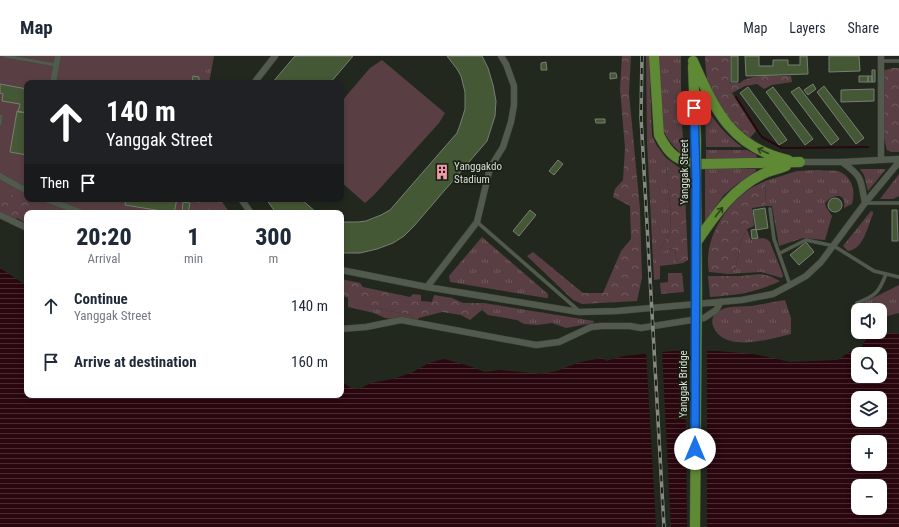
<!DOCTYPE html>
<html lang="en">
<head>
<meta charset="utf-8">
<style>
	:root { --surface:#fff; --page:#f2f2f3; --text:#1f2937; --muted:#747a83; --line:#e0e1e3 }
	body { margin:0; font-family:"Roboto Condensed",sans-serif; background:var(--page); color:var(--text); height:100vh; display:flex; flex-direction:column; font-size:15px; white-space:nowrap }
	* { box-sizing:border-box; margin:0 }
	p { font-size:13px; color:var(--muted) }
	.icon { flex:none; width:22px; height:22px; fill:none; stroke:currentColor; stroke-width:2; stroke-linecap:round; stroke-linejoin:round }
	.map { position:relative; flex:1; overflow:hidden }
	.sheet { position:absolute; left:24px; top:154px; width:320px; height:188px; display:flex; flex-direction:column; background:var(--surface); border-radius:8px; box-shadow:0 2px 6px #0003 }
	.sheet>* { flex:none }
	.hud { position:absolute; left:24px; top:24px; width:320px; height:122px; border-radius:8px; box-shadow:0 2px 6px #0003; background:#202124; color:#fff; overflow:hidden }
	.fabs { position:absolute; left:851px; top:247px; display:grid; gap:8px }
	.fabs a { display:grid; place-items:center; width:36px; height:36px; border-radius:8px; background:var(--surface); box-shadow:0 2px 6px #0003; font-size:20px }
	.pin { position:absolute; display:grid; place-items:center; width:34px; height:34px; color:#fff; margin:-17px; border-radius:8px; box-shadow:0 2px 6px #0006 }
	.me { position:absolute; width:44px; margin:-22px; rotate:0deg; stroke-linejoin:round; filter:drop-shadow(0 0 3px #0008) }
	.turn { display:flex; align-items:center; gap:14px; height:84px; padding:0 16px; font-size:18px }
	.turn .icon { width:52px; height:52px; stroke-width:2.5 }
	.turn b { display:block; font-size:28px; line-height:34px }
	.then { display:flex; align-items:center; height:38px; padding:0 16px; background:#0003; gap:8px; font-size:15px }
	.eta { display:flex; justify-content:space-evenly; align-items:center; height:68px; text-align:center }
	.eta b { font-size:24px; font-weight:800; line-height:28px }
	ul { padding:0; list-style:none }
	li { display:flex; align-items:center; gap:12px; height:56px; padding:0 16px }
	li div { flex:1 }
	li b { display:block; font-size:15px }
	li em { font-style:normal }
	header { display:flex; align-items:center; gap:24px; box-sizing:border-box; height:56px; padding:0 20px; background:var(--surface); border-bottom:1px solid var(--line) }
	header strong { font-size:19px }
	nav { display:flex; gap:22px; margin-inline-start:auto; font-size:14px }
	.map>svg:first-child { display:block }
	.grass { fill:url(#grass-tufts) }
	.forest { fill:url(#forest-crowns) }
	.garden { fill:#593f43 }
	.water { fill:url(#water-rules); fill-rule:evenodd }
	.pier { fill:#22281e }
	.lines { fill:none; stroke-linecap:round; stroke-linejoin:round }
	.stream { stroke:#2a060f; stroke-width:2 }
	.building { fill:#455836; stroke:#787f73 }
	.lane-casing { stroke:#41463d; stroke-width:4 }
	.street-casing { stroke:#41463d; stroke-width:7 }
	.primary-casing { stroke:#41463d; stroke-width:11 }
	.lane { stroke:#52594d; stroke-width:3 }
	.street { stroke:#52594d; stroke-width:6 }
	.primary { stroke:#5f8934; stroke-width:10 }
	.rail-casing { stroke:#868b82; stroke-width:3.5 }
	.rail { stroke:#191f14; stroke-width:2; stroke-dasharray:6; stroke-linecap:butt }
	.primary-bridge-casing { stroke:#41463d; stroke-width:11; stroke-linecap:butt }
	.primary-bridge { stroke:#5f8934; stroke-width:10 }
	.oneway { stroke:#2e3f1e }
	.route-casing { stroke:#114b97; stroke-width:10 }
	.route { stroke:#1a73e8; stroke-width:7 }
	.labels { text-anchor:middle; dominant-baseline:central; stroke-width:3.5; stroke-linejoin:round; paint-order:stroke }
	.poi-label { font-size:11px; fill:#d9ded6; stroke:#191f14; text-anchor:start }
	.street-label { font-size:11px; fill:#d9ded6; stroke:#191f14 }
</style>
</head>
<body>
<header>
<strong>Map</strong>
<nav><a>Map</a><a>Layers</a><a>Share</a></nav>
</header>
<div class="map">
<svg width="899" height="471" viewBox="0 0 899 471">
	<defs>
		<pattern id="grass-tufts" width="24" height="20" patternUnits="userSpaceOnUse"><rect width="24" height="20" fill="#593f43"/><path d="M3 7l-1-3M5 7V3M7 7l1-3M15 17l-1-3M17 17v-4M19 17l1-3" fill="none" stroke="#705a5d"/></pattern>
		<pattern id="forest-crowns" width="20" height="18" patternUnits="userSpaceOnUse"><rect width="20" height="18" fill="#593f43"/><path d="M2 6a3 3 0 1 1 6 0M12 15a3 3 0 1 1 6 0" fill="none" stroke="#705a5d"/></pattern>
		<pattern id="water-rules" width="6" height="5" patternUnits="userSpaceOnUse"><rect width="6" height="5" fill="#2a060f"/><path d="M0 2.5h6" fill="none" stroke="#482a31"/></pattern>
	</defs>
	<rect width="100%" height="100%" fill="#22281e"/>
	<!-- grass -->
	<path class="grass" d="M196 0H214L209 27H199Z
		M646 0H649L652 80 657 90 666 102 667 125 671 156 670 176 660 193 669 192 675 194 677 208 660 210V223L654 224 647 86Z
		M659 0H681V51L684 100C674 91 666 83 662 70Z
		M705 48C714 66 726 79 742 91H706Z
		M706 94H747L757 99 756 103 706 105Z
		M705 113H756V115L737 128 724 139 705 165Z
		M860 113H886L868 135 864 119Z
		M819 114C825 115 832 114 838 115 852 120 856 135 852 148L844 152C847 137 834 137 825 147L826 151 832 160 825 184 803 182 779 190 772 150H766L765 125 797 115Z
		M899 118V140L893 143H880Z
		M194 143H220L230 157H192Z
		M871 155 873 156V158C867 171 864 193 848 195L843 190Z
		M747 173 751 184C758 183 765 180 770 186L783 219 782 222 761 216 728 218 736 211 740 187Z
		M482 181 548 238V242H546L450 226 449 220Z
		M899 229V257L880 262V254H858V267L856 268 852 249 873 242Z
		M348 241 373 252 411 259 413 265 385 262 374 257 348 251Z
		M785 244 791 262V278C770 283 724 298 713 270 711 264 713 258 719 255 728 249 741 251 752 250 763 248 774 246 785 244Z
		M484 247 594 265 593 267 566 272 552 267 537 269 524 268 517 264 488 259 482 254Z"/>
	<!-- forest -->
	<path class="forest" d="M622 0H631L629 37 640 153 642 222 637 245 582 248 573 244 527 200 533 196 583 237H603L621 195 631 183 630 150 613 141 615 133 623 124 625 92 620 33Z
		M705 0H730V27H740C750 17 777 20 791 20L792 26 772 29 764 33 757 28 745 30 732 37 756 75 750 82C733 69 711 44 707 22 706 15 705 7 705 0Z
		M893 12H899V96H891L887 94 884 82 883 17 885 14Z
		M666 102 684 115 688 204 683 207 677 208 675 194 669 192 664 196 660 197V193L670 176 671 156 667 125Z
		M765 125 766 150 752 152 754 170 747 173 740 187 736 211 728 218 709 216C703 186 723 152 748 134 753 131 759 128 765 125Z
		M0 126 27 143 72 157H27V170L23 168 24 166 17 162 15 164 0 157Z
		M668 217H682L684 236 661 238 660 227 668 226Z
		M760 218 770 220 780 225C755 237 737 239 710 241L708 220H741Z
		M341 223 360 227 363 231 410 241 413 238 421 239V245L432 246 434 239 452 242 463 247H484L482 254 470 264 461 259 442 256 419 262 417 265H413L411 259 373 252 341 239Z"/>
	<!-- garden -->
	<path class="garden" d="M0 0H207L204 27H27V143H197L195 157H54L37 151 0 133Z
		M382 4 445 57 439 67 374 139 365 147 341 126V46L370 12Z"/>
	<!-- water -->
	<path class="water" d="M0 212 27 230V339H341V325L351 332 359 333 371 327 393 323 411 317 429 307 444 303 469 310 485 316 500 314 541 318 557 315 580 306 603 302 606 305 624 300 672 295H716L754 298 790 306 838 304 849 296 861 292 869 278 897 277 899 278V471H0ZM858 298H880V320H858ZM858 342H880V364H858ZM858 386H880V408H858ZM858 430H880V452H858Z"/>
	<!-- pier -->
	<path class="pier" d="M685 293H707V471H687Z
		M662 294 671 471H656L646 296Z"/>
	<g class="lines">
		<!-- stream -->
		<path class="stream" d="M736 41 759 77 762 81 782 92 868 91"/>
	</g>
	<!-- building -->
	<path class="building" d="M295 0H353L330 27H272Z
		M447 0H482L488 12 493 29 496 45 495 60 487 85 414 170 404 180 393 187 377 193 360 197H341V166H358L366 165 381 159 390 154 457 77 460 69 465 53V36L461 20 457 13Z
		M731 0H738V26H731Z
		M745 0H759V10H773V4H788V9H800V0H807L808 18 746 20Z
		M829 0H859L860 15 829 16Z
		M546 6 547 14H541V7Z
		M872 14H875V26H872Z
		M610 17H616L617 22 610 23Z
		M193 20 199 21V27H192Z
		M859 20H868V26H859Z
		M868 20H872V26H868Z
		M0 28 27 33V57L18 56 20 48 2 45 3 38 0 37Z
		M813 28 816 33 808 39 804 34Z
		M824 30 864 82 856 88 817 36Z
		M748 31 787 84 779 89 740 37Z
		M773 31 813 83 805 89 766 36Z
		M799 31 839 83 831 89 791 36Z
		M874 33V45L841 46V34Z
		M17 55 27 57V99L10 96Z
		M595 63H605V67H596Z
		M558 104 563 108 554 119 549 115Z
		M828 149a7 7 0 1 1 14 0a7 7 0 1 1-14 0Z
		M126 143H177L174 157 125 149Z
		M266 143H301L317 157H276Z
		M183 146 190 147 188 157H182Z
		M765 152 768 172 756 174 753 154Z
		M530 154 536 159 519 180 513 175Z
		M892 154H897L898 185H892Z
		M756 173 758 182 752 183 751 174Z
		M806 186 814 196 799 209 790 199Z"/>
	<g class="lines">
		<defs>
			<path id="lane" d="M5 0 56 9
				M881 5H899
				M0 68 1 60
				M867 147H899
				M770 153 774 183 790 229
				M477 166 578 254
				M780 197 806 184 834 190 874 215 899 221
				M857 247C875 240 879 237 886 218"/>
			<path id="street" d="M53 27 58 0
				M254 27 275 0
				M881 104V0
				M800 106H842L899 103
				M0 120 27 135
				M45 143 83 157
				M241 143 251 157
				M865 147 899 106
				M0 159 27 172
				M341 214 427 231 579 256 617 255 742 244 773 238 790 229 806 220 821 206 865 147C860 123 864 122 842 106
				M427 231 477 166 490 112 503 91 511 66 514 49V30L506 8 501 0
				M341 273 366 271 401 264 536 289 559 286 591 271 602 270H630L641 272 704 262 716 254 721 246"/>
			<path id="primary" d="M654 0 659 79C669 99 678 106 700 108L800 106
				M693 5C715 54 731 91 788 104
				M693 10 696 84
				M696 124 697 233
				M696 187C715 159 734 131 765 117 772 114 779 113 786 110"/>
		</defs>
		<!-- lane casing -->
		<use href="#lane" class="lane-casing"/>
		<!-- street casing -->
		<use href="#street" class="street-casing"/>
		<!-- primary casing -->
		<use href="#primary" class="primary-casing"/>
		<!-- lane -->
		<use href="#lane" class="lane"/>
		<!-- street -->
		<use href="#street" class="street"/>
		<!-- primary -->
		<use href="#primary" class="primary"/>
		<defs>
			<path id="rail" d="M642 0 641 61 664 471"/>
		</defs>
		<!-- rail casing -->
		<use href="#rail" class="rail-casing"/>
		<!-- rail -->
		<use href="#rail" class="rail"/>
		<defs>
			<path id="primary-bridge" d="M696 84V124
				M695 471 697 233"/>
		</defs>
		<!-- primary-bridge casing -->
		<use href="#primary-bridge" class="primary-bridge-casing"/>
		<!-- primary-bridge -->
		<use href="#primary-bridge" class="primary-bridge"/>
	</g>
	<!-- one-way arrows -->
	<defs><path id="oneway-shaft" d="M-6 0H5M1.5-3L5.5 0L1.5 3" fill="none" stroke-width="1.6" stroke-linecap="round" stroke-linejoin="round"/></defs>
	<g class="oneway">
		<use href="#oneway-shaft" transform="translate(763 95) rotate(-155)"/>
		<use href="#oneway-shaft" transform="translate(719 156) rotate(-52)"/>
	</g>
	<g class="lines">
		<defs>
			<path id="route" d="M694 52 696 124 695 393"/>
		</defs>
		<!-- route casing -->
		<use href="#route" class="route-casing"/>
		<!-- route -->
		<use href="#route" class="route"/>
	</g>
	<!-- icons -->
	<defs>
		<symbol id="building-bare" viewBox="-9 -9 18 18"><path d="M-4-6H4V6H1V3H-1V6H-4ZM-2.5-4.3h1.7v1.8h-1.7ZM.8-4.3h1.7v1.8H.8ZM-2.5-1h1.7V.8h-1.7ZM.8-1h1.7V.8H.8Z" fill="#f39aa9" stroke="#191f14" stroke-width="2.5" paint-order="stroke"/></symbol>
	</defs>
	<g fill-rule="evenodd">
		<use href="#building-bare" x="431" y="105" width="22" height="22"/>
	</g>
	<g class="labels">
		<!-- poi labels -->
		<g class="poi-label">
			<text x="454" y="110">Yanggakdo<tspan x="454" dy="13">Stadium</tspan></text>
		</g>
		<!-- street labels -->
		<g class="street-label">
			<text transform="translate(684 116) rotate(-90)">Yanggak Street</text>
			<text transform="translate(683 328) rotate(-90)">Yanggak Bridge</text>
		</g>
	</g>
</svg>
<div class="fabs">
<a><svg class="icon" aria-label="sound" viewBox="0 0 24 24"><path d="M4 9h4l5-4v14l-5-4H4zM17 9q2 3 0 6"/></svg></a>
<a><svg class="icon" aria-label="search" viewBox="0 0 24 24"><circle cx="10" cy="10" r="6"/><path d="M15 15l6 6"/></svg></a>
<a><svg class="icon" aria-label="layers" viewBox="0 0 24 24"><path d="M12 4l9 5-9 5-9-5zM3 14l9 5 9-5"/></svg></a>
<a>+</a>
<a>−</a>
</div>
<div class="pin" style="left:694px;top:52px;background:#d93025"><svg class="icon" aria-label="arrive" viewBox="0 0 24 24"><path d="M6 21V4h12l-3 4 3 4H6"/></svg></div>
<svg class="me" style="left:695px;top:393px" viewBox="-20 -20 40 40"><circle r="19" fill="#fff"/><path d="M0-13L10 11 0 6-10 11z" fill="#1a73e8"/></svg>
<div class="hud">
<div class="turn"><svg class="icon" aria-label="ahead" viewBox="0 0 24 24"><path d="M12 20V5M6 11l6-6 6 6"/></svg><div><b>140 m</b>Yanggak Street</div></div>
<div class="then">Then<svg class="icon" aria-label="arrive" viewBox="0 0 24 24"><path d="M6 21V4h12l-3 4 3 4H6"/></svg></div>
</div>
<section class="sheet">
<div class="eta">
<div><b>20:20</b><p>Arrival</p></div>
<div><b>1</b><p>min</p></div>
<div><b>300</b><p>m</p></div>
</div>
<ul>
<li><svg class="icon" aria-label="ahead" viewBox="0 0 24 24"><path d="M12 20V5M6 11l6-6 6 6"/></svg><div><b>Continue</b><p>Yanggak Street</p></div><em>140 m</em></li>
<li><svg class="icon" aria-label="arrive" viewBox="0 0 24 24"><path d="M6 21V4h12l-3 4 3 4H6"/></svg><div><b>Arrive at destination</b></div><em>160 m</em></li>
</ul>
</section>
</div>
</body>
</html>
